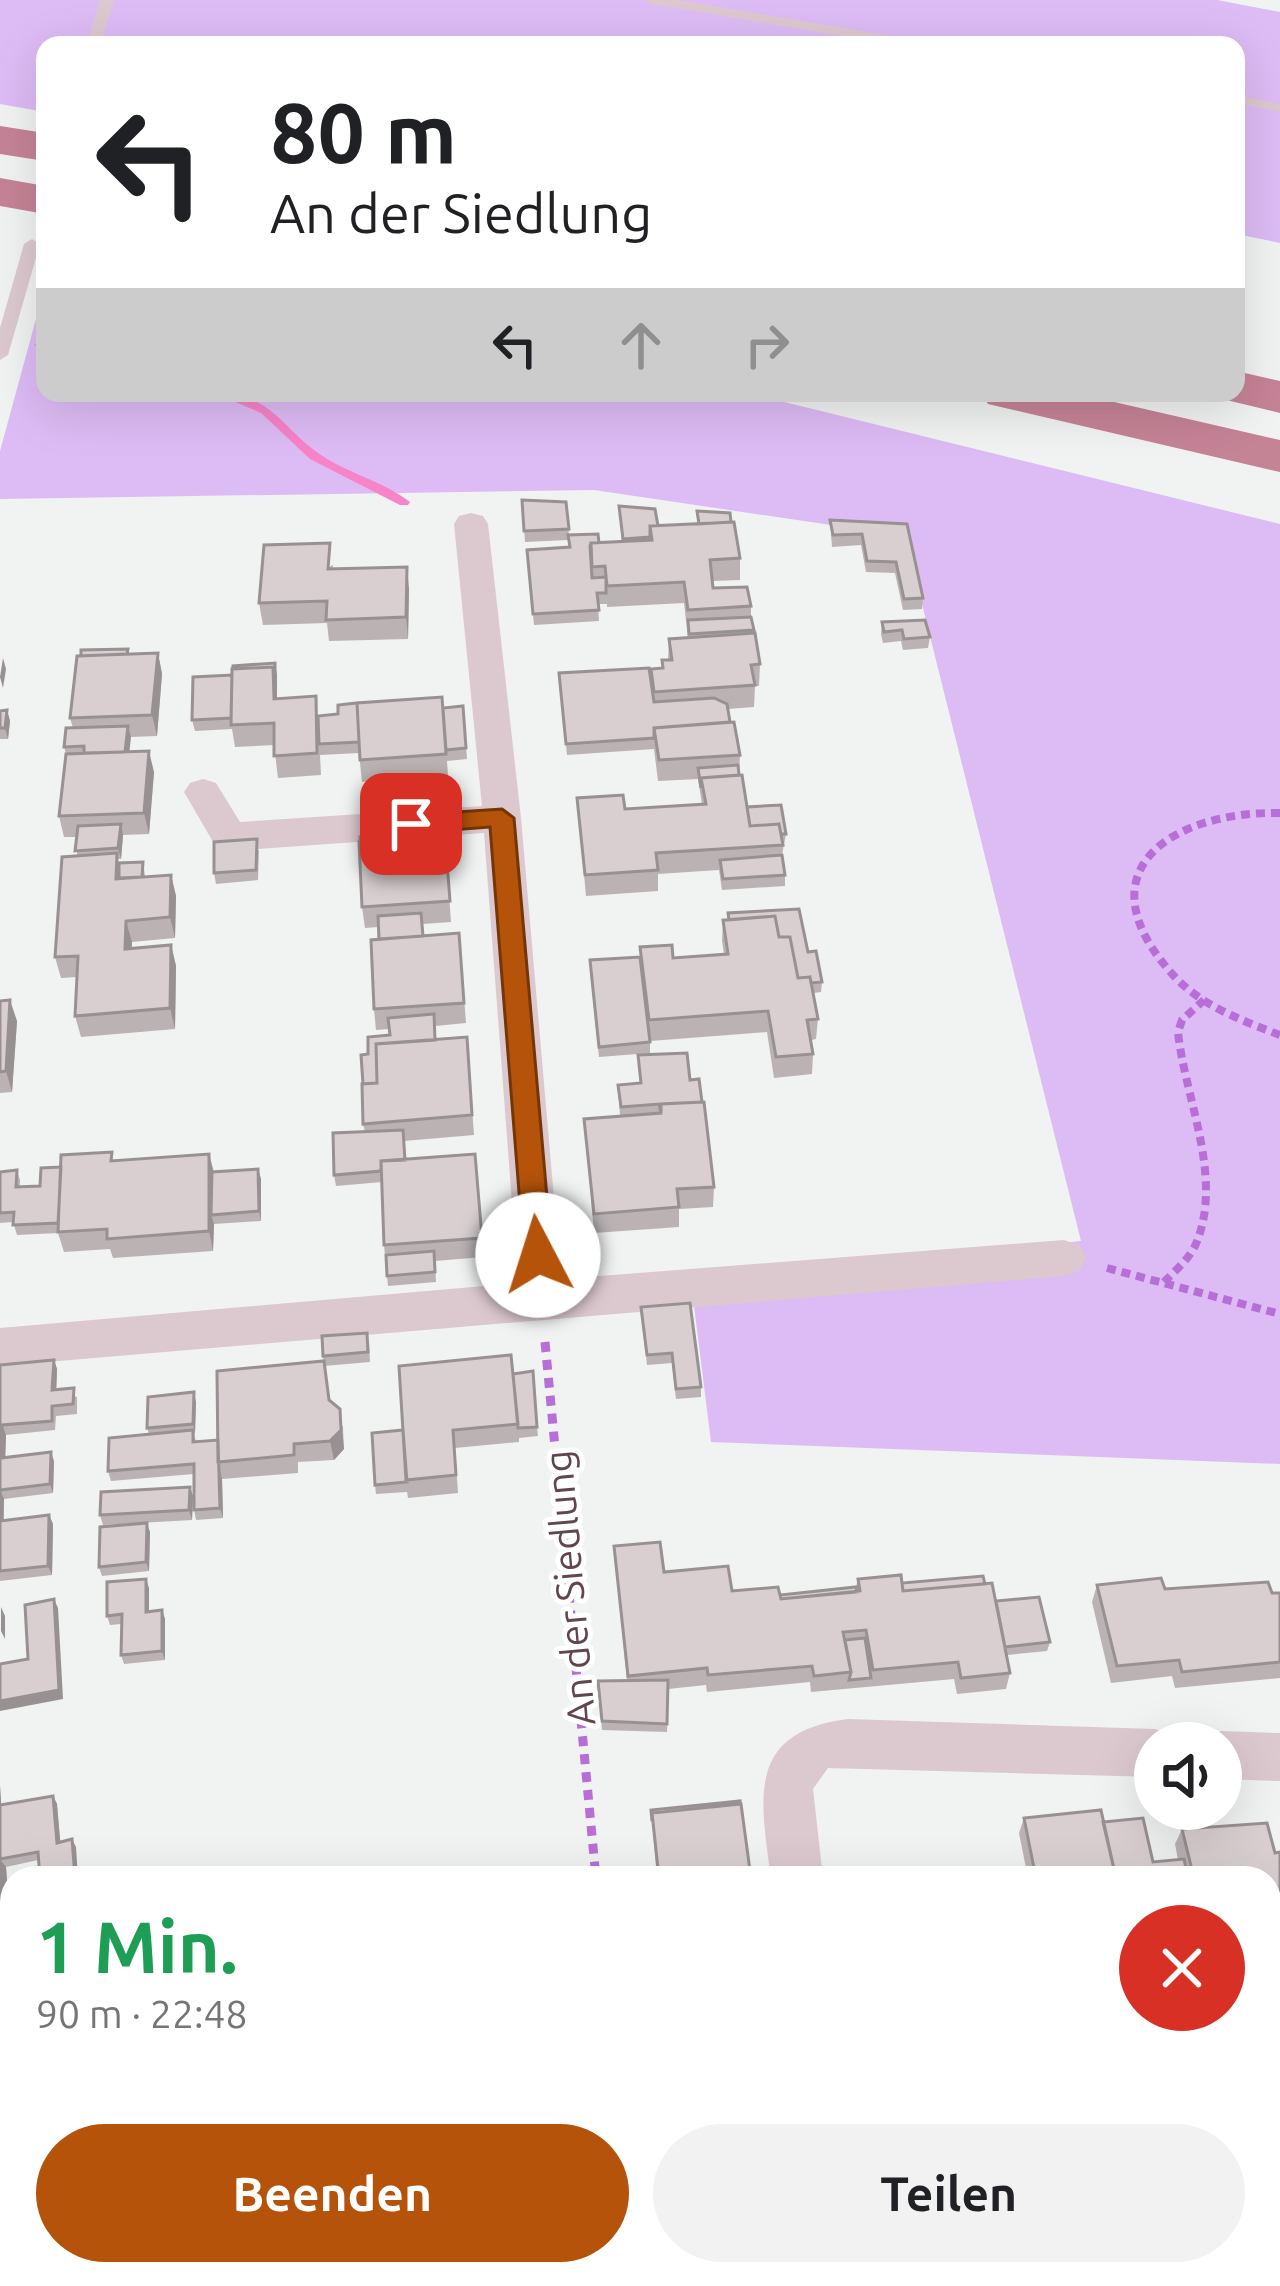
<!DOCTYPE html>
<html lang="de">
<head>
<meta charset="utf-8">
<style>
	:root { --surface:#fff; --page:#f2f2f2; --text:#202124; --muted:#757577; --accent:#b45309 }
	body { margin:0; font-family:Ubuntu,sans-serif; background:var(--page); color:var(--text); height:100vh; display:flex; flex-direction:column; font-size:45px; white-space:nowrap }
	* { box-sizing:border-box; margin:0 }
	p { font-size:39px; color:var(--muted) }
	.icon { flex:none; width:66px; height:66px; fill:none; stroke:currentColor; stroke-width:2; stroke-linecap:round; stroke-linejoin:round }
	.map { position:relative; flex:1; overflow:hidden }
	.side { position:absolute; left:0px; top:1866px; width:1281px; height:420px; display:flex; flex-direction:column; background:var(--surface); border-radius:36px 36px 0 0; box-shadow:0 12px 48px #0002 }
	.side>* { flex:none }
	.guide { position:absolute; left:36px; top:36px; width:1209px; height:366px; border-radius:24px; box-shadow:0 12px 48px #0002; background:#fff; color:var(--text); overflow:hidden }
	.buttons { position:absolute; left:1134px; top:1722px; display:grid; gap:24px }
	.buttons a { display:grid; place-items:center; width:108px; height:108px; border-radius:50%; background:var(--surface); box-shadow:0 12px 48px #0002; font-size:60px }
	.pin { position:absolute; display:grid; place-items:center; width:102px; height:102px; color:#fff; margin:-51px; border-radius:24px; box-shadow:0 6px 18px #0006 }
	.me { position:absolute; width:132px; margin:-66px; rotate:355deg; stroke-linejoin:round; filter:drop-shadow(0 0 9px #0008) }
	.turn { display:flex; align-items:center; gap:42px; height:252px; padding:0 36px; font-size:54px }
	.turn .icon { width:156px; height:156px; stroke-width:2.5 }
	.turn b { display:block; font-size:84px; line-height:102px }
	.lanes { display:flex; align-items:center; height:114px; padding:0 36px; background:#0003; justify-content:center; gap:60px; direction:ltr }
	.lanes .off { opacity:.35 }
	.round { display:grid; place-items:center; flex:none; width:126px; height:126px; border-radius:63px; background:var(--page) }
	.headline { display:flex; align-items:center; justify-content:space-between; height:204px; padding:0 36px }
	h1 { font-size:72px; font-weight:700; line-height:90px; color:#1e9e55 }
	.primary-button { display:flex; gap:24px; margin-top:auto; padding:24px 36px }
	.primary-button a { flex:1; height:138px; border-radius:72px; background:var(--accent); color:#fff; font-size:48px; font-weight:700; line-height:138px; text-align:center }
	.primary-button a+a { background:var(--page); color:var(--text) }
	.map>svg:first-child { display:block }
	.green { fill:#ddbbf5 }
	.lines { fill:none; stroke-linecap:round; stroke-linejoin:round }
	.stream { fill:#f783c8; fill-rule:evenodd }
	.path-far1 { stroke:#b86ed7; stroke-width:8; stroke-dasharray:9 6; stroke-linecap:butt }
	.path { stroke:#b86ed7; stroke-width:9; stroke-dasharray:10 8; stroke-linecap:butt }
	.service { fill:#dcc9cf; fill-rule:evenodd }
	.minor { fill:#dcc9cf; fill-rule:evenodd }
	.motorway { fill:#c58396; fill-rule:evenodd }
	.wall { fill:#bbb2b4 }
	.shaded-wall { fill:#989192 }
	.building { fill:#d9cfd1; stroke:#989192; stroke-width:3 }
	.route { fill:#b45309; stroke:#753606; stroke-width:3 }
	.labels { text-anchor:middle; dominant-baseline:central; stroke-width:10; stroke-linejoin:round; paint-order:stroke }
	.street-label { font-size:39px; fill:#61464f; stroke:#fff }
</style>
</head>
<body>
<div class="map">
<svg width="1280" height="2286" viewBox="0 0 1280 2286">
	<rect width="100%" height="100%" fill="#f0f3f1"/>
	<!-- green -->
	<path class="green" d="M0 0H1217L1280 12V243L1236 234V45H45V112L0 104Z
		M45 286V393H748L1280 524V1464L711 1442 694 1306 986 1251 1081 1241 905 536 594 490 0 499V451Z"/>
	<g class="lines">
		<!-- stream -->
		<path class="stream" d="M40 342 45 343V349L34 345Z
			M214 393C271 393 279 425 318 453 346 473 383 481 410 502L408 505H400L310 459 261 413Z"/>
		<!-- path-far1 -->
		<path class="path-far1" d="M1280 813C1171 811 1078 872 1175 977 1202 1006 1243 1021 1280 1035
			M1107 1268 1280 1314
			M1164 1282C1175 1271 1188 1260 1195 1246 1225 1179 1185 1100 1178 1032L1182 1020 1204 1000"/>
		<!-- path -->
		<path class="path" d="M545 1342 596 1878
			M1269 2251 1280 2250
			M633 2274 634 2286
			M959 2286 1065 2274"/>
		<!-- service -->
		<path class="service" d="M100 0H114L100 45H86Z
			M645 0H677L921 41 928 45H896L652 4Z
			M1236 95 1280 104V112L1236 103Z
			M32 239 40 244 8 355 0 360V328L24 244Z"/>
		<!-- minor -->
		<path class="minor" d="M471 513 483 516 488 524 521 818 561 1279 1064 1240 1079 1245 1086 1258 1079 1271 1064 1276 0 1366V1328L518 1283 484 833 229 851 216 847 184 792 190 783 203 779 216 783 240 822 482 806 454 524 459 516Z
			M848 1719 1155 1729 1173 1736 1176 1743H1155V1777L828 1768 813 1789 823 1878H771C760 1797 746 1732 848 1719Z
			M1221 1731 1280 1733V1781L1221 1779V1743H1201Z
			M820 2274H876L877 2286H821Z"/>
		<!-- motorway -->
		<path class="motorway" d="M0 126 45 133V161L0 154Z
			M0 178 45 186V214L0 206Z
			M1236 371 1280 381V413L1218 398 1215 393H1236Z
			M981 393H1075L1280 440V472L988 404Z"/>
	</g>
	<!-- wall -->
	<path class="wall" d="M522 500 566 502 569 535 599 543 622 542 619 506 658 526 697 524V511L740 558V580L713 581V588L751 606V617L760 664 759 686H755L754 707 728 709 740 755 739 771 747 807 786 834 782 855 785 875V886L722 890 719 870 658 874V891L586 896 577 798 625 809 702 804 698 779 658 781 654 749 567 755 560 685 651 680 662 668V660H668L669 639 688 638 684 603 607 607V600V604H598L599 621 534 625 527 550 569 547 568 540 525 542Z
		M830 520 907 524 923 598 922 609 903 610 895 573 866 572 861 545 832 547Z
		M333 565V569L409 589 408 639 329 641 327 623 263 625 259 603Z
		M882 622 930 637 928 648 903 650 901 641 883 643 881 634Z
		M158 653 162 674 157 736 130 737 129 752 154 772 149 834 123 835 121 859H118L119 863 143 862 145 876 171 875 176 896 175 938 132 942 131 949 171 945 176 966 175 1029 81 1037 75 1016 77 977 61 978 55 957 77 856V837H64L59 816 66 754 64 747 73 728 70 718 128 654Z
		M277 675V699L319 716 463 706 467 759 447 761 448 775 362 782 359 753 320 755 321 775 278 778 274 745 235 747 232 729 195 731 192 720Z
		M7 710 10 721 8 739H0V711Z
		M445 836 451 922 423 924V936L459 933 466 1023 435 1026 436 1040 467 1037 474 1135 404 1141 405 1159 475 1154 483 1257 435 1261 436 1282 388 1286 384 1245 382 1182 336 1186 334 1175 365 1132 363 1124 368 1054 390 1035 389 1029 376 1030 374 1009 378 927 365 928 362 907 423 837Z
		M259 850 258 880 216 884 214 873Z
		M728 913 808 952 822 982 821 992 813 993 818 1019 816 1039 811 1040 813 1054 812 1074 774 1078 767 1032 650 1041V1053L599 1057 590 971 640 957V947L673 958 724 954 722 941 723 920H728Z
		M0 1001 17 1021 12 1092 0 1093Z
		M638 1055 690 1080 714 1187 713 1207 679 1209V1227L594 1233 584 1119 620 1116 618 1085 640 1083Z
		M209 1154 214 1172 258 1169 261 1179V1221L214 1224 213 1251 113 1258 110 1249 64 1252 58 1233 17 1235 13 1222 0 1223V1172L17 1170 20 1180V1187L40 1186 114 1161Z
		M641 1307 701 1387V1397L676 1399 672 1363 647 1365Z
		M369 1342 370 1362 324 1366 323 1356Z
		M54 1360 57 1369 56 1389 77 1397V1414L56 1416 55 1430 6 1435 5 1457 54 1461 53 1493 4 1499V1520L49 1515 53 1524 52 1575 0 1581V1365Z
		M324 1361 330 1401 343 1427 344 1449 334 1460 298 1462V1473L222 1479 223 1518 196 1520 194 1510V1474L111 1481 108 1471 149 1434 147 1428 196 1402 195 1433H194L196 1442 218 1440Z
		M513 1374 537 1427 538 1436 519 1438V1442L455 1448 458 1493 408 1498 407 1492 376 1494 375 1485 403 1430Z
		M190 1487 193 1496 192 1520 103 1525 100 1515Z
		M150 1532 149 1571 102 1576 99 1567Z
		M614 1546 664 1572 732 1591 780 1595 856 1587 858 1579 902 1583 985 1584 996 1601 1050 1642 1047 1651 1007 1655 1010 1673 1006 1689 957 1694 954 1679 811 1692 810 1682 707 1692 706 1685 668 1689 667 1732 602 1730 598 1681H627Z
		M1097 1585 1280 1593V1678L1175 1688 1172 1676 1111 1683 1092 1602Z
		M149 1588V1612L162 1610 165 1619V1660L124 1664 121 1655V1624L110 1625 107 1616Z
		M0 1786 1 1805 53 1796 57 1804 60 1842 76 1847 38 1860 6 1867 12 1952V2274H112L58 2286H0Z
		M651 1810 751 1878H657Z
		M1024 1818 1103 1822 1153 1862 1178 1860 1175 1844 1182 1829 1275 1853 1280 1852V1926L1269 1927V1878H1028L1019 1833Z
		M1280 2094V2205L1275 2206 1269 2182V2095Z"/>
	<!-- shaded-wall -->
	<path class="shaded-wall" d="M407 567 409 589 408 639 406 617Z
		M158 653 162 674 157 736 152 715Z
		M3 658 6 669 3 688 0 677Z
		M275 663 277 675V721L274 699 273 667Z
		M7 710 10 721 8 739 5 728Z
		M128 726 131 737 127 774 124 763Z
		M149 751 154 772 149 834 144 813Z
		M121 824 123 835 121 859 118 848Z
		M171 875 176 896 175 938 170 917Z
		M126 921 132 942 131 970 125 949Z
		M171 945 176 966 175 1029 170 1008Z
		M10 1000 17 1021 12 1092 6 1071Z
		M209 1154 214 1174 211 1215 214 1224 213 1251 209 1231Z
		M258 1169 261 1179V1221L259 1211Z
		M54 1360 57 1369 56 1400 52 1390Z
		M194 1392 196 1402 195 1433 193 1424Z
		M340 1409 344 1449 334 1460 330 1441Z
		M2 1425 6 1435 5 1467 1 1458Z
		M51 1452 54 1461 53 1493 50 1484Z
		M220 1470 222 1479 223 1518 220 1508Z
		M190 1487 193 1496 192 1520 189 1510Z
		M0 1490 4 1499 3 1530 0 1522Z
		M49 1515 53 1524 52 1575 48 1566Z
		M147 1523 150 1532 149 1571 146 1562Z
		M146 1579 149 1588V1621L146 1612Z
		M54 1599 58 1608 63 1699 0 1711V1701L59 1690Z
		M1 1607 5 1616V1639L1 1631Z
		M162 1610 165 1619V1660L162 1651Z
		M0 1786 5 1858 0 1859 6 1867 12 1953V2060L0 1889Z
		M53 1796 57 1804 61 1850 57 1843Z
		M72 1839 76 1847 78 1878H75Z
		M56 2274H112L58 2286H1Z"/>
	<!-- building -->
	<path class="building" d="M522 500 566 502 569 529 524 531Z
		M619 506 655 509 658 526H650V537L623 539Z
		M697 511 730 513 731 522 699 524Z
		M830 520 907 524 923 598 904 599 896 562 867 561 862 534 833 535Z
		M734 522 740 558 710 560 713 588 747 587 751 606 688 610 684 582 607 586 605 566 592 567 591 543 652 540 650 526Z
		M598 534 599 543H591L590 546 592 578 606 577V593H597L599 610 533 614 527 550 570 547 568 535Z
		M330 543 328 569 407 567 406 617 326 620 327 601 259 603 264 545Z
		M751 617 754 630 689 634 688 620Z
		M925 620 930 637 904 639 902 630 884 632 882 622Z
		M755 633 760 664 751 665 755 685 654 692 651 669 663 668 662 660H672L669 639Z
		M128 649 127 654 81 656V650Z
		M158 653 152 715 70 718 77 656Z
		M275 663V677L273 667 233 669V666Z
		M273 667 274 699 316 696 317 753 274 756V723L231 725 232 669Z
		M649 668 654 702 714 698 727 704 730 722 654 728V738L566 744 559 673Z
		M232 675 231 718 192 720 193 677Z
		M442 697 446 754 360 760 357 703Z
		M357 703 359 742 319 744 318 716 338 714V705Z
		M463 706 466 748 446 750 443 708Z
		M7 710 5 728H0V711Z
		M734 722 740 755 659 760 654 728Z
		M128 726 125 752 84 753V746L64 747 66 728Z
		M149 751 144 813 59 816 66 754Z
		M738 765 739 775 701 778V788L698 768Z
		M742 775 750 826 779 824 783 845 656 853 658 870 585 875 577 798 623 795 625 809 706 804 701 778Z
		M781 805 786 834H781L779 824 750 826 747 807Z
		M121 824 118 848 75 851 78 826Z
		M423 833V837L360 842V837Z
		M445 836 450 901 362 907 359 842Z
		M257 839 256 870 214 873V842Z
		M117 853 116 879 171 875 170 917 126 921 125 949 171 945 170 1008 75 1016 78 956 55 957 62 857Z
		M782 855 785 875 723 879 720 860Z
		M143 862 142 877 119 878V863Z
		M799 909 808 952 816 951 822 982 811 983 810 977 798 978 790 937H779L775 916 729 920 728 913Z
		M421 913 423 936 379 939 378 916Z
		M775 916 779 937H790L798 978 810 977 818 1019 807 1020 813 1054 776 1057 768 1011 649 1020 640 947 672 945 673 958 728 954 723 920Z
		M459 933 464 1003 374 1009 371 940Z
		M640 957 650 1042 599 1047 590 960Z
		M10 1000 6 1071 0 1072V1001Z
		M434 1014 435 1040 376 1044 377 1083 363 1084 361 1055 368 1054V1037L390 1035 388 1018Z
		M467 1037 472 1115 363 1124 362 1084 377 1083 376 1044Z
		M687 1053 690 1080 699 1079 702 1102 661 1104V1113L659 1104 621 1107 618 1085 641 1083 638 1055Z
		M704 1102 714 1187 677 1189 679 1207 594 1214 584 1119 661 1113V1104Z
		M403 1130 405 1160 381 1161V1171L334 1175 333 1133Z
		M112 1152 111 1161 209 1154V1231L107 1239V1229L58 1232 61 1155Z
		M475 1154 482 1238 384 1245 381 1161Z
		M61 1167 58 1223 13 1225 14 1212 0 1213V1172L17 1170 16 1187 40 1186 41 1168Z
		M258 1169 259 1211 211 1215 212 1172Z
		M434 1251 435 1272 387 1276 386 1255Z
		M690 1303 701 1387 676 1389 672 1353 647 1355 641 1307Z
		M367 1333 368 1352 323 1356 322 1336Z
		M511 1355 518 1424 453 1430 456 1475 406 1480 399 1366Z
		M54 1360 52 1390 74 1388 73 1404 52 1406V1421L2 1425 1 1458 51 1452 50 1484 0 1490V1505V1365Z
		M324 1361 329 1400 340 1409 341 1430 330 1441 294 1444V1455L218 1462 217 1371Z
		M533 1371 537 1427 518 1428 513 1374Z
		M194 1392 193 1424 147 1428 148 1397Z
		M193 1430V1442L218 1440 220 1508 194 1510V1464L108 1471 109 1438Z
		M403 1430 407 1482 375 1485 372 1433Z
		M190 1487 189 1510 100 1515 101 1492Z
		M49 1515 48 1566 0 1571V1521Z
		M147 1523 146 1562 99 1567 100 1527Z
		M660 1542 664 1572 728 1566 732 1591 778 1587 781 1599 860 1591 858 1579 901 1575 903 1591 992 1583 1010 1673 961 1678 958 1662 873 1670 866 1630 843 1632 851 1672 814 1676 812 1666 708 1675 707 1668 628 1676 614 1546Z
		M983 1576 985 1584 903 1591 902 1583Z
		M1161 1578 1165 1589 1268 1582 1272 1593H1280V1662L1182 1672 1179 1660 1117 1666 1097 1585Z
		M146 1579V1612L162 1610V1651L121 1655 122 1614 107 1616V1582Z
		M856 1587 857 1592 781 1599 780 1595Z
		M1039 1597 1050 1642 1005 1647 996 1601Z
		M54 1599 59 1690 0 1701V1664L28 1659 25 1605Z
		M865 1638 871 1678 849 1680 851 1672 845 1640Z
		M668 1680 667 1724 602 1721 598 1681Z
		M53 1796 57 1843 72 1839 75 1878H40L38 1852 0 1859V1805Z
		M740 1801V1804L652 1813V1821L651 1810Z
		M741 1804 751 1878H659L652 1813Z
		M1101 1810 1116 1878H1036L1024 1818Z
		M1143 1818 1153 1862 1184 1859 1188 1878H1116L1103 1822Z
		M1267 1823 1275 1853 1280 1852V1912L1269 1913V1878H1194L1182 1829Z
		M0 1889 12 2060V2274H56L1 2286Z
		M1280 2094V2177L1269 2134V2095Z
		M226 2274H304L305 2286H227Z
		M712 2274H809L811 2286H713Z"/>
	<!-- route -->
	<path class="route" d="M502 809 514 818 552 1255 548 1263H528L524 1255 490 827 411 833 399 824 411 815Z"/>
	<g class="labels">
		<!-- street labels -->
		<g class="street-label">
			<text transform="translate(569 1588) rotate(-95)">An der Siedlung</text>
		</g>
	</g>
</svg>
<div class="buttons">
<a><svg class="icon" aria-label="sound" viewBox="0 0 24 24"><path d="M4 9h4l5-4v14l-5-4H4zM17 9q2 3 0 6"/></svg></a>
</div>
<div class="pin" style="left:411px;top:824px;background:#d93025"><svg class="icon" aria-label="arrive" viewBox="0 0 24 24"><path d="M6 21V4h12l-3 4 3 4H6"/></svg></div>
<svg class="me" style="left:538px;top:1255px" viewBox="-20 -20 40 40"><circle r="19" fill="#fff"/><path d="M0-13L10 11 0 6-10 11z" fill="#b45309"/></svg>
<div class="guide">
<div class="turn"><svg class="icon" aria-label="left" viewBox="0 0 24 24"><path d="M17 20v-9H6M10 6l-5 5 5 5"/></svg><div><b>80 m</b>An der Siedlung</div></div>
<div class="lanes"><svg class="icon" aria-label="left" viewBox="0 0 24 24"><path d="M17 20v-9H6M10 6l-5 5 5 5"/></svg><svg class="icon off" aria-label="ahead" viewBox="0 0 24 24"><path d="M12 20V5M6 11l6-6 6 6"/></svg><svg class="icon off" aria-label="right" viewBox="0 0 24 24"><path d="M7 20v-9h11M14 6l5 5-5 5"/></svg></div>
</div>
<section class="side">
<div class="headline"><div><h1>1 Min.</h1><p>90 m · 22:48</p></div><a class="round" style="background:#d93025;color:#fff"><svg class="icon" aria-label="close" viewBox="0 0 24 24"><path d="M6 6l12 12M18 6L6 18"/></svg></a></div>
<div class="primary-button"><a>Beenden</a><a>Teilen</a></div>
</section>
</div>
</body>
</html>
